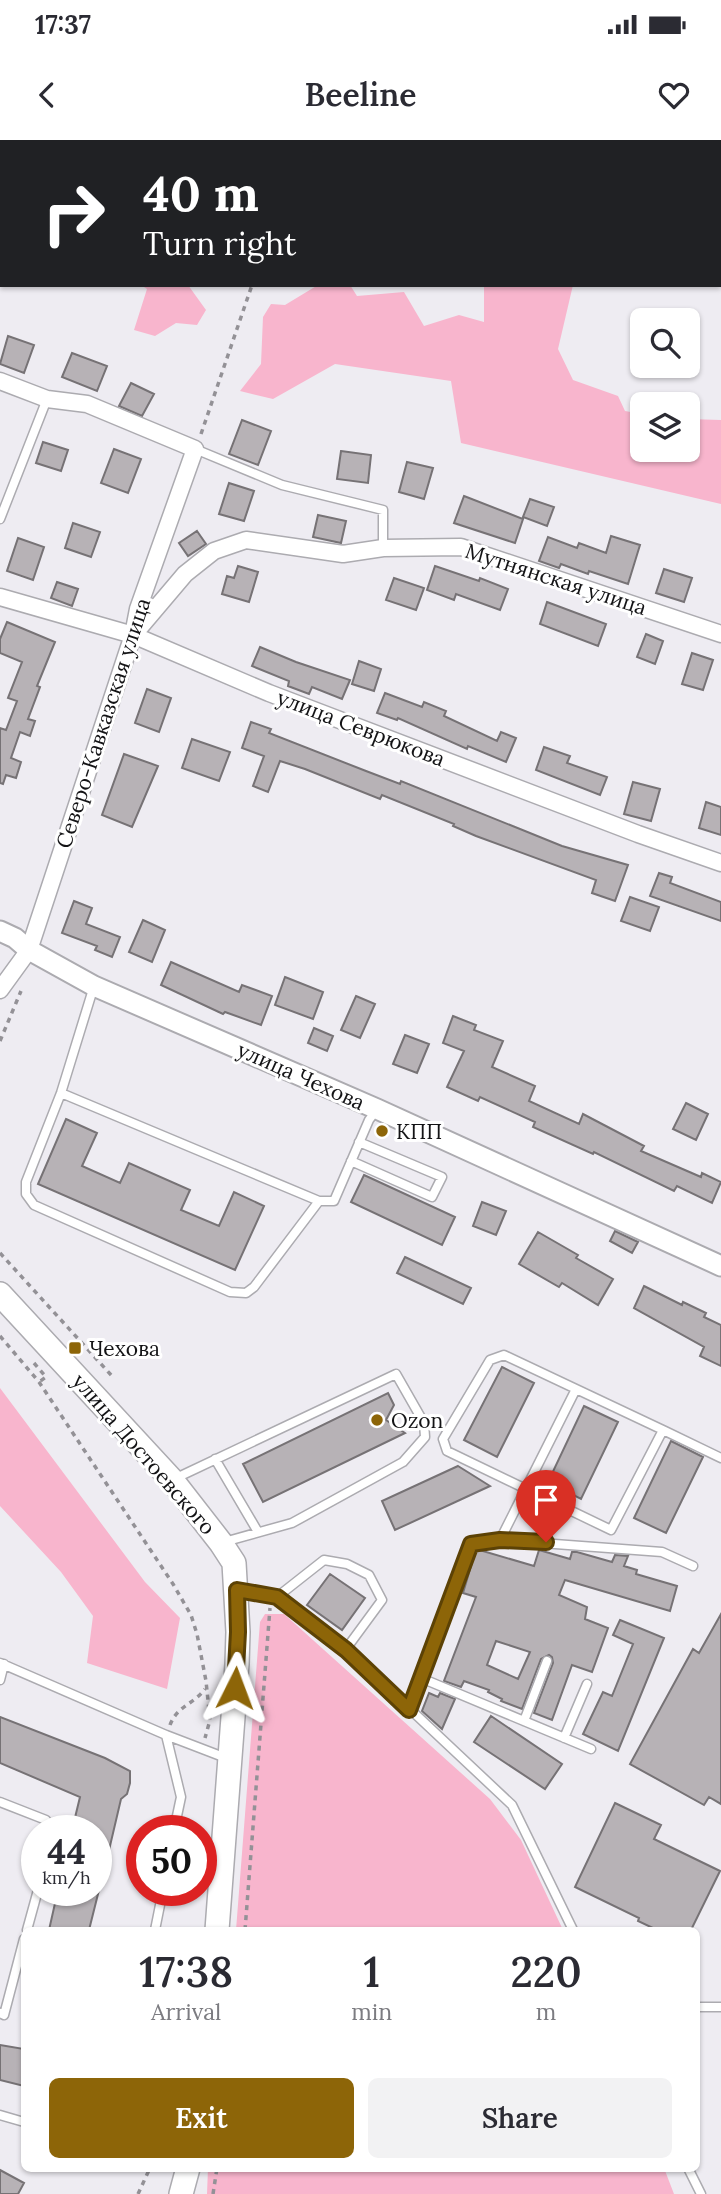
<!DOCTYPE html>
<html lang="en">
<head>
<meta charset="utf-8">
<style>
	:root { --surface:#fff; --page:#f2f2f3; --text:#2b2b33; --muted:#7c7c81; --accent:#8d6508 }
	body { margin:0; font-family:Lora,serif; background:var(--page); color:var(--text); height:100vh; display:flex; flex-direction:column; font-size:26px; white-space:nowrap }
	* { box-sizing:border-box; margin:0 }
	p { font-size:23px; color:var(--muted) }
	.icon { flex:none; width:38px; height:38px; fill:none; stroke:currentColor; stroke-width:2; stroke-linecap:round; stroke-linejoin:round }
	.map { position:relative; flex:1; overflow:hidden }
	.side { position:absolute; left:21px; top:1787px; width:679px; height:245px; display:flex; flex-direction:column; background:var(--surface); border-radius:10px; box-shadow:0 2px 5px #0004 }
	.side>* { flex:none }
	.guide { position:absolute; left:0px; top:0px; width:721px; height:147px; box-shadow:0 2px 5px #0004; background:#202124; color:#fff; overflow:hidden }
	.tools { position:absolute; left:630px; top:168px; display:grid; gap:14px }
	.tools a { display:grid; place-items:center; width:70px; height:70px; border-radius:10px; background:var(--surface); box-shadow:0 2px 5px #0004; font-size:35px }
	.speed { position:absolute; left:21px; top:1675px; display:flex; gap:14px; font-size:35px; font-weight:700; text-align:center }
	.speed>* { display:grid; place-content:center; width:91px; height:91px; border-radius:50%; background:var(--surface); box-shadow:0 2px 5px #0004; line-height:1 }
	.speed small { font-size:18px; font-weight:400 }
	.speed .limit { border:10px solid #d22; background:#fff; color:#111 }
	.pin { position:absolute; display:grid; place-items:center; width:60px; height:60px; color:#fff; margin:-72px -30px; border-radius:50% 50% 50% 0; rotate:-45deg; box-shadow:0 0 7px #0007 }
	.pin .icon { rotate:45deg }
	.me { position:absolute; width:77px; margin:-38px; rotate:3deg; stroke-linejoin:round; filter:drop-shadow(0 0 5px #0008) }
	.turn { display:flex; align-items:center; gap:24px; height:147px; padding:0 28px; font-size:32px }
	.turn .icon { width:91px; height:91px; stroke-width:2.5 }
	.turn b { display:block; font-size:49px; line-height:60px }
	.eta { display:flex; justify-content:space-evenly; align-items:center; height:119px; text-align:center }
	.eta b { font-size:42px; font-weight:600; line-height:49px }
	.action { display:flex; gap:14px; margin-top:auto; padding:14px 28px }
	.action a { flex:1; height:80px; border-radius:10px; background:var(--accent); color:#fff; font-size:28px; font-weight:600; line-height:80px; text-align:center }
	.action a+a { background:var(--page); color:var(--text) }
	.status { display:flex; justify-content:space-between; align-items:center; height:49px; padding:0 35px; background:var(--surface); direction:ltr }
	.status svg { height:19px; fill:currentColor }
	header { display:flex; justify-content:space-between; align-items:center; height:91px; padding:0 28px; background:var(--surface); font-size:32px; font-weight:600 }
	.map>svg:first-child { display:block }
	.green { fill:#f8b5cd }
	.building { fill:#b7b2b6; stroke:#767275; stroke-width:2; fill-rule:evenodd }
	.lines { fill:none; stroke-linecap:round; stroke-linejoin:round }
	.service-casing { stroke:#acabb0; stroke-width:11 }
	.minor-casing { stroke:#acabb0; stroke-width:19 }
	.tertiary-casing { stroke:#acabb0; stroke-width:23 }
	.secondary-casing { stroke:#acabb0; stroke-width:26 }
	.path { stroke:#939196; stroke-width:3.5; stroke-dasharray:5 5; stroke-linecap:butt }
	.service { stroke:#fff; stroke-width:8 }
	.minor { stroke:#fff; stroke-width:16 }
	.tertiary { stroke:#fff; stroke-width:19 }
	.secondary { stroke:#fff; stroke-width:23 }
	.route-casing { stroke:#5c4205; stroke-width:18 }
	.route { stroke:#8d6508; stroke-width:12 }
	.poi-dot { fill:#8d6508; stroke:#fff; stroke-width:2.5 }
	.labels { text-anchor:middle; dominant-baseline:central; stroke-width:6; stroke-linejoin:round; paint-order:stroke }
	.street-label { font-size:21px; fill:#131315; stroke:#fff }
	.poi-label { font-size:21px; fill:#131315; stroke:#fff; text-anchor:start }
</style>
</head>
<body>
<div class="status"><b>17:37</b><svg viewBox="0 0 49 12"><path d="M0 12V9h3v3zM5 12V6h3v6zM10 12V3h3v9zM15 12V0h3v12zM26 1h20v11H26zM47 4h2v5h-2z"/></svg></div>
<header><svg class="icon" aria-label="back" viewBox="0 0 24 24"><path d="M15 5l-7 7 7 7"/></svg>Beeline<svg class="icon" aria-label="heart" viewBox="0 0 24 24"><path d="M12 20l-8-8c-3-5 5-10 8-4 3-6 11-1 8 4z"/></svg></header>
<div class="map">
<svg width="721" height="2054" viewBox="0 0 721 2054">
	<rect width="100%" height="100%" fill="#eeecf2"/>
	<!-- green -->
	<path class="green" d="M0 0 43 2H2V78Z
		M141 145H188L206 170 197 185 176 183 155 196 134 190 147 149Z
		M318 145H350L357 156 404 152 424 186 459 175 484 182V145H573L558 209 573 240 618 256 625 271 642 274V310H688V279L721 280V364L461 303 451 241 335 224 273 259 240 251 261 224 263 177 271 164 285 165Z
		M0 1248 145 1442 180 1478 167 1549 87 1523 93 1476 61 1432 0 1366Z
		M265 1474H284L490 1659 521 1700 563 1790H236L260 1482Z
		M208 2028H664L674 2054H207Z"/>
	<!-- building -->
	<path class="building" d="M8 196 34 205 24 233 0 224Z
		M72 213 107 226 97 251 62 237Z
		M131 243 154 254 142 276 119 266Z
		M242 280 271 291 258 325 229 314Z
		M43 302 68 310 61 331 36 323Z
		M114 309 141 319 128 353 101 343Z
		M341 311 371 315 368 343 337 339Z
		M407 322 433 328 424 359 399 352Z
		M229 343 254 351 244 381 219 374Z
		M464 356 523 379 515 403 454 383Z
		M530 359 554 367 547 386 523 377Z
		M318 375 346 381 341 403 313 397Z
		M73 383 100 392 91 417 65 408Z
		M197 391 206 404 188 416 179 403Z
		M611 396 640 405 628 444 589 431 588 434 561 424 559 428 539 421 548 397 577 408 579 403 606 413Z
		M18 398 44 407 33 440 7 431Z
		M238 426 258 432 249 462 222 454 227 436 234 438Z
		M435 426 479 441 480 438 508 449 500 470 456 454 454 460 427 450Z
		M664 429 692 438 684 462 656 453Z
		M394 438 424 448 416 470 386 460Z
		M57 442 78 449 72 466 51 458Z
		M547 462 606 484 598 506 540 484Z
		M7 482 55 502 37 546 40 547 28 579 35 581 30 596 20 592 11 618 21 622 16 638 6 635 3 644 0 643V588L6 590 17 561 8 558 22 522 0 513V499Z
		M646 494 663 501 655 524 637 517Z
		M260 507 296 522 350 540 342 559 312 547 309 554 288 546 289 541 252 526Z
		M692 513 713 520 703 550 682 544Z
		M359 521 381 529 374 551 352 544Z
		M147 549 171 558 159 592 135 583Z
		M385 553 422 567 424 562 446 571 444 576 497 601 501 592 516 598 506 622 468 606 467 609 398 578 397 580 377 573Z
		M251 582 271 589 269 593 366 631 400 644 401 641 562 706 628 725 615 761 592 753 596 740 476 696 453 686 454 684 382 655 380 659 305 629 280 621 268 652 253 646 264 616 242 608Z
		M192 599 230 612 219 641 182 628Z
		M544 607 570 616 567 623 607 637 600 655 536 630Z
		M124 614 158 626 132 687 102 675Z
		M633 642 660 649 651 681 624 674Z
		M706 662 721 667V695L699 688Z
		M659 733 672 737 670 743 721 762V781L650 756Z
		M630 757 659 767 650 791 621 781Z
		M74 761 92 768 86 784 120 797 112 817 95 810 97 806 62 793Z
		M143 780 165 790 152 822 129 812Z
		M171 822 239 852 242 845 272 856 261 885 225 872 223 874 161 845Z
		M285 837 323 852 313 879 275 865Z
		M356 856 375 864 360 898 341 890Z
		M453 876 476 885 474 890 503 901 492 927 535 946 529 961 579 984 583 974 644 1006 641 1011 701 1037 702 1033 721 1042 712 1063 677 1046 674 1051 594 1012 593 1014 533 987 535 982 480 957 478 961 447 947 464 911 443 903Z
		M314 888 333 896 327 911 308 903Z
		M405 895 429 904 417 933 393 924Z
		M686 963 708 974 696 1000 673 989Z
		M66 979 97 993 82 1026 120 1043 129 1023 190 1050 181 1070 219 1086 234 1052 264 1066 235 1130 38 1044Z
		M364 1035 455 1077 442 1105 351 1062Z
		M482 1062 506 1071 496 1095 473 1086Z
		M615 1091 638 1102 632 1113 610 1101Z
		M538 1092 578 1115 576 1118 613 1139 598 1165 562 1143 559 1147 519 1124Z
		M405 1117 471 1148 463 1164 397 1133Z
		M644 1146 682 1165 683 1162 706 1173 704 1177 721 1185V1226L700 1216 704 1207 634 1168Z
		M502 1227 534 1243 497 1317 464 1300Z
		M388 1253 394 1265 386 1280 405 1293 263 1362 243 1324Z
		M584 1266 618 1282 581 1359 548 1342Z
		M671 1301 703 1317 666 1393 634 1378Z
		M458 1326 490 1346 395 1390 382 1361Z
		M476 1409 534 1426 539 1410 570 1419 572 1412H577L612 1422 615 1415 628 1416 624 1426 637 1430 636 1434 677 1446 670 1471 565 1440 559 1455 587 1467 585 1479 608 1488 592 1532 572 1525 552 1580 534 1573 553 1523 552 1517 549 1515 541 1519 522 1569 501 1561 502 1559 488 1552 489 1550 464 1541 461 1547 444 1541 476 1457 463 1453ZM496 1501 530 1512 518 1539 487 1525Z
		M330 1434 365 1458 342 1490 307 1465Z
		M721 1474V1664L709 1657 704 1665 630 1624 693 1509 699 1513Z
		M620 1480 664 1498 618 1611 583 1594 603 1552 612 1556 633 1504 613 1495Z
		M429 1553 438 1557 440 1553 455 1559 442 1589 422 1571Z
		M491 1576 562 1624 545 1649 474 1602Z
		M0 1577 105 1618 130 1631V1643L127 1654 121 1659 102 1740H96V1690H72L80 1657 0 1623Z
		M615 1663 661 1685 654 1699 720 1731 691 1790H657L638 1781 639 1778 575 1747Z
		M58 1750H99L89 1790H49Z
		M0 1905 24 1909V1946L0 1940Z
		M0 2030 24 2043 18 2054H0Z"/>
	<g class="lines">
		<defs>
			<path id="service" d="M195 309 282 345 383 370V408
				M0 379 47 259
				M94 846 61 953 26 1042V1054L34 1065 230 1152 246 1153 254 1147 319 1061
				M61 953 319 1061H334L369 980 377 969
				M351 1021 432 1057 442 1037 359 1002
				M504 1215 663 1290 611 1390 447 1311 443 1299 490 1220Z
				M663 1290 721 1318
				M215 1319 258 1392
				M174 1339 396 1234 424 1283 425 1297 403 1322 292 1383 224 1402
				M500 1400 662 1412 693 1426
				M240 1451 277 1457 346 1509 512 1665 573 1790
				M277 1457 324 1420 347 1424 369 1435 382 1460 346 1509
				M0 1523 166 1595 226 1618
				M421 1538 591 1609
				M0 1540 4 1524
				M409 1570 471 1403 500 1400 576 1249
				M524 1581 547 1521
				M166 1595 181 1657 174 1690
				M564 1598 587 1544
				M0 1662 46 1680 52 1690
				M27 1790 38 1750
				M155 1790 163 1750
				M696 1867H721
				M0 1873 4 1875 24 1799
				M0 1975 24 1982
				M688 2028 701 2054"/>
			<path id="minor" d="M0 241 47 259 87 264 195 309 138 469 133 495 29 810 0 850
				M0 457 133 495 269 553 638 694 721 723
				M135 493 185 434 214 411 246 400 343 414 383 408 461 407 721 494"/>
			<path id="tertiary" d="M0 791 15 798 29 810 94 846 377 969 721 1126"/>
			<path id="secondary" d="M0 1154 172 1340 221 1403 234 1423 238 1492 237 1524 217 1790
				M181 2054 188 2028"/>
		</defs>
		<!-- service casing -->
		<use href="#service" class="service-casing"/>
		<!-- minor casing -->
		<use href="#minor" class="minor-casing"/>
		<!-- tertiary casing -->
		<use href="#tertiary" class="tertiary-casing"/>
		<!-- secondary casing -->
		<use href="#secondary" class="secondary-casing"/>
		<!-- path -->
		<path class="path" d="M301 2 302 0
			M201 294 252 145
			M0 901 21 851
			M0 1113 112 1236
			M0 1196 39 1242 173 1444 191 1475 197 1494 206 1541 210 1580 205 1598
			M34 1223 46 1237 39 1242
			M170 1585C177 1566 194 1564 205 1549
			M245 1790 270 1468
			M138 2054 150 2028
			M213 2054 217 2028"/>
		<!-- service -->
		<use href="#service" class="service"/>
		<!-- minor -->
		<use href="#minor" class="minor"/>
		<!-- tertiary -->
		<use href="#tertiary" class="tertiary"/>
		<!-- secondary -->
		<use href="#secondary" class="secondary"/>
	</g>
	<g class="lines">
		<defs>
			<path id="route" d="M235 1548 238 1492 237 1450 277 1457 346 1510 409 1570 471 1404 500 1400 546 1402"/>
		</defs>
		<!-- route casing -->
		<use href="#route" class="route-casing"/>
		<!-- route -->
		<use href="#route" class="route"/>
	</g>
	<!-- markers -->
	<g class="poi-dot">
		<circle cx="382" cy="991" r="7"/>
		<rect x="68" y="1201" width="14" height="14" rx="3.5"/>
		<circle cx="377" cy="1280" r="7"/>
	</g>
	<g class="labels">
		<!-- street labels -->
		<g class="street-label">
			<text transform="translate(556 439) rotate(18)">Мутнянская улица</text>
			<text transform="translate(103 583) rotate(-72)">Северо-Кавказская улица</text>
			<text transform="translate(361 588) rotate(21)">улица Севрюкова</text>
			<text transform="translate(301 936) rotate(24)">улица Чехова</text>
			<text transform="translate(144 1314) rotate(49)">улица Достоевского</text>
		</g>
		<!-- poi labels -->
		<g class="poi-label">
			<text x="396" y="991">КПП</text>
			<text x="89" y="1208">Чехова</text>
			<text x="391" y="1280">Ozon</text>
		</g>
	</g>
</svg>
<div class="tools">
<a><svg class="icon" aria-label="search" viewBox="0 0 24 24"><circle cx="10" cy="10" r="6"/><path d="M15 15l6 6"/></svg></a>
<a><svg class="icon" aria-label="layers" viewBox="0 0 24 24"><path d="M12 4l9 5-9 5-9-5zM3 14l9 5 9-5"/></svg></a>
</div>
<div class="speed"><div>44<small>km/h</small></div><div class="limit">50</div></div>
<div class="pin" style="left:546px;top:1402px;background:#d93025"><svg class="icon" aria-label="arrive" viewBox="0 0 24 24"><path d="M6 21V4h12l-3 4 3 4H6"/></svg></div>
<svg class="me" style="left:235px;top:1548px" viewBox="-20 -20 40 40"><path d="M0-17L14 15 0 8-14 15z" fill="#8d6508" stroke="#fff" stroke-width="4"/></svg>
<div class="guide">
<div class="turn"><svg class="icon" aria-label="right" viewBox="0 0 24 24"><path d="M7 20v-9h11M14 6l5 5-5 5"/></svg><div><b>40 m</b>Turn right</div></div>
</div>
<section class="side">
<div class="eta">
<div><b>17:38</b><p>Arrival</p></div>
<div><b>1</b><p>min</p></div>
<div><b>220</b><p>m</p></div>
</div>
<div class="action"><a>Exit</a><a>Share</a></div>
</section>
</div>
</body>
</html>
